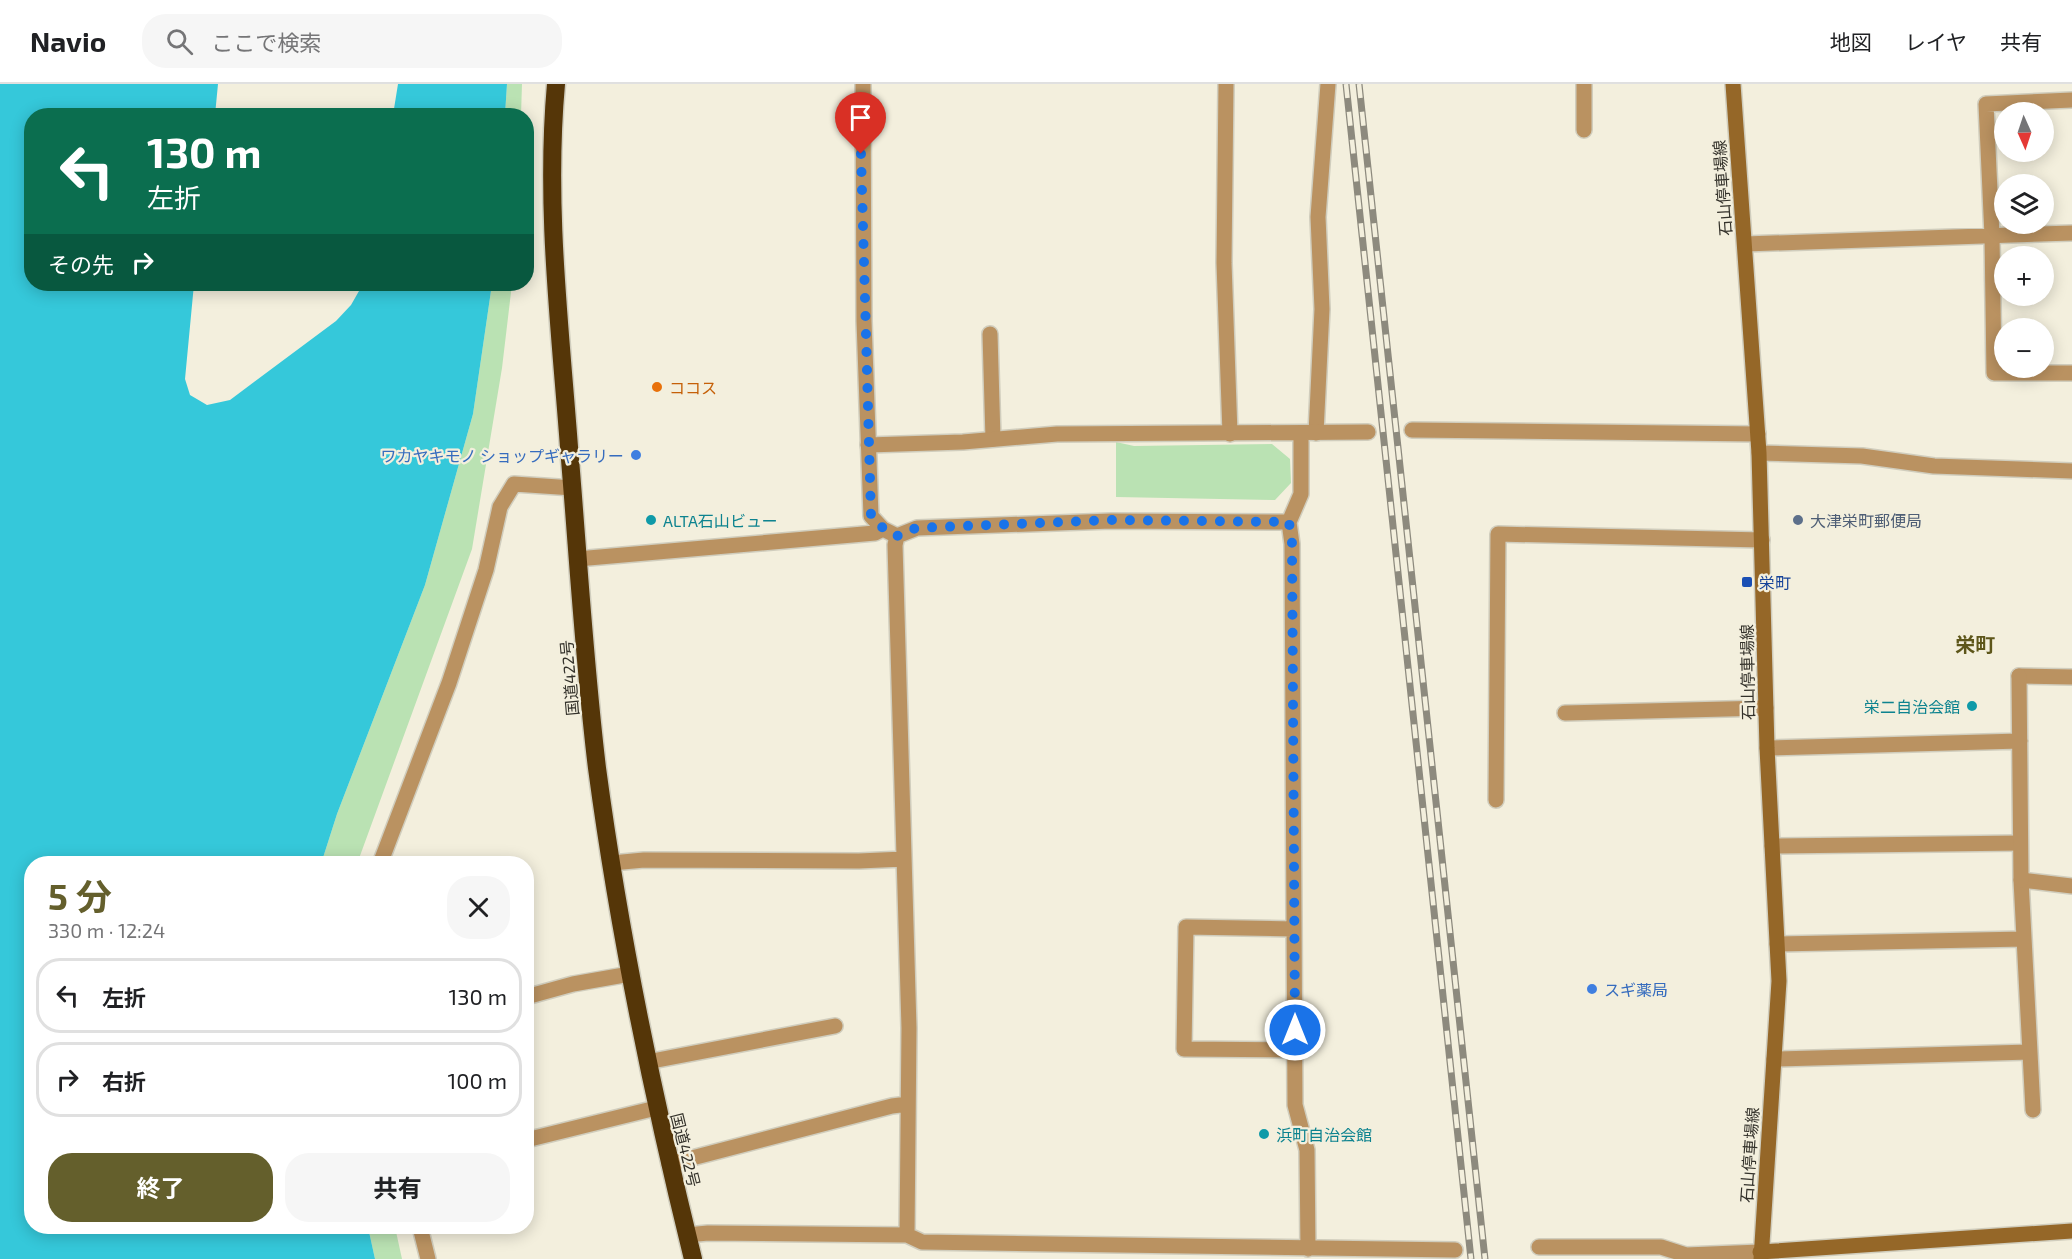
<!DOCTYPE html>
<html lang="ja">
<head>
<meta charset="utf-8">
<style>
	:root { --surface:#fff; --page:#f6f6f6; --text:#202124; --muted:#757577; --line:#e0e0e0; --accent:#645f2c }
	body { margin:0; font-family:"Exo 2","Noto Sans JP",sans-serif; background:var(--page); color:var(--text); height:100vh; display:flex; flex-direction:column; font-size:22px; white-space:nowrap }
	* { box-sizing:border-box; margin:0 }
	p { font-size:20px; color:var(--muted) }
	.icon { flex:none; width:33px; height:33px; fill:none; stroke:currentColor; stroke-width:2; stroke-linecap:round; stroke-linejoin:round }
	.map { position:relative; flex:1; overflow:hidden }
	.sheet { position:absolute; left:24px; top:772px; width:510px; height:378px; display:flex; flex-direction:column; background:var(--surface); border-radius:24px; box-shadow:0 3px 15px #0003 }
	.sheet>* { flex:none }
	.guide { position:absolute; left:24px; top:24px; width:510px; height:183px; border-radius:24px; box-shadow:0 3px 15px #0003; background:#0b6e4f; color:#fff; overflow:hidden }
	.needle { width:39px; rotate:177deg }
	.controls { position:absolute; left:1994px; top:18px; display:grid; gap:12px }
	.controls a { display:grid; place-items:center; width:60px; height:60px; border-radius:50%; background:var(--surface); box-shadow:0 3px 15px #0003; font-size:30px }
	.pin { position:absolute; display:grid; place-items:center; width:51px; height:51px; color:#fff; margin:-62px -26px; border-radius:50% 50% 50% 0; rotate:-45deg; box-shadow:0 0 6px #0007 }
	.pin .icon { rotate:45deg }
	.me { position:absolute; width:66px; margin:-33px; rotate:0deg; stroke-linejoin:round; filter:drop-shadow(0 0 4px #0008) }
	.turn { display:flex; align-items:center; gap:21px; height:126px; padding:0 24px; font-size:27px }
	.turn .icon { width:78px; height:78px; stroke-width:2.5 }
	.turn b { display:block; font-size:42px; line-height:51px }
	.then { display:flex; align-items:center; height:57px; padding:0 24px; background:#0003; gap:12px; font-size:22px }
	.round { display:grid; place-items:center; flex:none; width:63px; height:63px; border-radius:24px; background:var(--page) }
	.head { display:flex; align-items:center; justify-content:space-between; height:102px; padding:0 24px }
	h1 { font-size:36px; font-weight:700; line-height:45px; color:var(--accent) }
	.button { display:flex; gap:12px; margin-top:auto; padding:12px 24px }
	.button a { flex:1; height:69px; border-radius:24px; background:var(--accent); color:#fff; font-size:24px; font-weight:700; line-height:69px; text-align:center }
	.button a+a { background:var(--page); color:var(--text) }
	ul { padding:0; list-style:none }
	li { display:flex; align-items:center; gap:18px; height:75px; margin:0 12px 9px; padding:0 12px; border:3px solid var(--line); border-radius:24px }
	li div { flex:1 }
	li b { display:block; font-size:22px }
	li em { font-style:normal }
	header { display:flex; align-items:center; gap:36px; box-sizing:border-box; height:84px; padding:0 30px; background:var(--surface); border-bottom:2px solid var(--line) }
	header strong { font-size:28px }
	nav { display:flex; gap:33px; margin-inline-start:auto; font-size:21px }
	.search { width:420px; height:54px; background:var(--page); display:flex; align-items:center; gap:15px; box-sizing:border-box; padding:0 21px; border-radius:24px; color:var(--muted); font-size:22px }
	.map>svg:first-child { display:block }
	.green { fill:#bae2b3 }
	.water { fill:#35c8da }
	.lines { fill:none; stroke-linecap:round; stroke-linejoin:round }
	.lane-casing { stroke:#d0cdbd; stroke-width:18 }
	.street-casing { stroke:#d0cdbd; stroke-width:18 }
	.secondary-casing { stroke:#d0cdbd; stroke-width:18 }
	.highway-casing { stroke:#d0cdbd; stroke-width:21 }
	.lane { stroke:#ba9261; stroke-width:15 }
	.street { stroke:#ba9261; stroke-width:15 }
	.secondary { stroke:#956728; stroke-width:15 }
	.highway { stroke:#553608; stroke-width:18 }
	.rail-casing { stroke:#8d8a7e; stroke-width:7 }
	.rail { stroke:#f3efdd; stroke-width:4.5; stroke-dasharray:14; stroke-linecap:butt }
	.route { stroke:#1a73e8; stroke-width:10; stroke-dasharray:0 18 }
	.food-dot { fill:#e8710a; stroke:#f3efdd; stroke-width:2 }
	.shop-dot { fill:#3f7fe0; stroke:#f3efdd; stroke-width:2 }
	.culture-dot { fill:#0f9aa8; stroke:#f3efdd; stroke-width:2 }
	.service-dot { fill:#5c6f8a; stroke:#f3efdd; stroke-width:2 }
	.transit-dot { fill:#1a4fb4; stroke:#f3efdd; stroke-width:2 }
	.labels { text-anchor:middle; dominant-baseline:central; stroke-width:4.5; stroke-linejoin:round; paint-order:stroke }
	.street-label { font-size:16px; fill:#33312a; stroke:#f3efdd }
	.food-label { font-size:16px; fill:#c56008; stroke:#f3efdd; text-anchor:start }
	.shop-label { font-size:16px; fill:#366cbe; stroke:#f3efdd; text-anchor:end }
	.culture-label { font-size:16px; fill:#0d838f; stroke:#f3efdd; text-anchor:start }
	.service-label { font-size:16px; fill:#4e5e75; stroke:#f3efdd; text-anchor:start }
	.transit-label { font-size:16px; fill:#164399; stroke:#f3efdd; text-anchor:start }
	.quarter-label { font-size:20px; font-weight:bold; fill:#5d561a; stroke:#f3efdd }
</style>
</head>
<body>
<header>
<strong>Navio</strong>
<div class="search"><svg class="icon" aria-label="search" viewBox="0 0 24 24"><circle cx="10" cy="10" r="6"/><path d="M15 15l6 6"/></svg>ここで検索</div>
<nav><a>地図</a><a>レイヤ</a><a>共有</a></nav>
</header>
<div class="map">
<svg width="2072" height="1175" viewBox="0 0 2072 1175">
	<rect width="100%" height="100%" fill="#f3efdd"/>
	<!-- green -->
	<path class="green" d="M507 0H522L521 31H505Z
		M492 200H512L502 284 472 465 357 780H321L337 730 425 501 473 330Z
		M1116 358 1134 362 1272 360 1290 375 1291 399 1275 416 1116 413Z
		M368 1143H395L402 1175H375Z"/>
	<!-- water -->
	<path class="water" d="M0 0H218L215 31 32 32V200H194L185 295 190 311 207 321 230 316 336 237 351 221 363 200H492L473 330 425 501 337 730 321 780H32V1143H368L375 1175H0Z
		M398 0H507L505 31H393Z"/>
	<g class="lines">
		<defs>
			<path id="lane" d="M863 0 864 237 871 432 883 445 897 452
				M1226 0 1224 179 1230 350
				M1584 46V0
				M1992 152 1994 289H2072
				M990 250 993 355
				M1316 349 1322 225 1318 133 1328 0
				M1759 369 1862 372 1934 382 2072 387
				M577 475 875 449 883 445
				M2019 592 2072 593
				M1772 762 2020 759
				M1777 860 2024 855
				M1774 975 2030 968
				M2033 1026 2021 796 2072 802
				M1539 1163H1661L1686 1171 1760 1168"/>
			<path id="street" d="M1992 152 1986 20 2072 16
				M1745 160 2072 149
				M1412 346 1758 350
				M868 361 963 358 1057 350 1368 348
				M1289 438 1301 410V349
				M2019 592 2021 796
				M1565 629 1766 624
				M1767 664 2020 657
				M1496 716 1498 450 1762 456
				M612 779 644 776 859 777 904 775
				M380 780 449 599 486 486 500 423 514 400 573 404
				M1294 845 1186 843 1184 965 1295 966
				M526 913 573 900 630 890
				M647 978 835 942
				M526 1056 656 1024
				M669 1080 892 1022 908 1020
				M420 1143 428 1175
				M687 1151 708 1149 907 1151 922 1158 1455 1166
				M907 1151 909 944 895 461 897 452 917 444 1111 437 1289 438 1292 460 1295 1021 1307 1066 1308 1165"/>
			<path id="secondary" d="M1733 0 1759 369 1767 664 1779 897 1761 1175
				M1760 1168 2072 1147"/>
			<path id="highway" d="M556 0C545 121 560 242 569 363 578 470 584 577 597 684 619 849 653 1013 693 1175"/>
		</defs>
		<!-- lane casing -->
		<use href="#lane" class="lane-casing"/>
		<!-- street casing -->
		<use href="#street" class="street-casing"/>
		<!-- secondary casing -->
		<use href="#secondary" class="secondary-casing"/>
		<!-- highway casing -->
		<use href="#highway" class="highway-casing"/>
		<!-- lane -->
		<use href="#lane" class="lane"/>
		<!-- street -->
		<use href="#street" class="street"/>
		<!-- secondary -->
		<use href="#secondary" class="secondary"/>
		<!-- highway -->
		<use href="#highway" class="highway"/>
		<defs>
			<path id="rail" d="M1346 0 1471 1175
				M1359 0 1485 1175"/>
		</defs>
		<!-- rail casing -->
		<use href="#rail" class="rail-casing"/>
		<!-- rail -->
		<use href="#rail" class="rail"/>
	</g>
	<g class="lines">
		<!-- route -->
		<path class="route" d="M861 70 871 432 884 445 897 452 916 444 1111 436 1289 438 1292 459 1295 946"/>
	</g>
	<!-- markers -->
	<circle class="food-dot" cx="657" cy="303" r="6"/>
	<g class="shop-dot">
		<circle cx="636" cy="371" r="6"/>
		<circle cx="1592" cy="905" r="6"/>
	</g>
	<g class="culture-dot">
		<circle cx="651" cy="436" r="6"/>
		<circle cx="1972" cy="622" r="6"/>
		<circle cx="1264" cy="1050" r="6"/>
	</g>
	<circle class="service-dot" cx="1798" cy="436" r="6"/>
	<rect class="transit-dot" x="1741" y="492" width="12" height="12" rx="3"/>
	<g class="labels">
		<!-- street labels -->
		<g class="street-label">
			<text transform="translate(1722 104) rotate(-94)">石山停車場線</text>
			<text transform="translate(1747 588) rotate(-91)">石山停車場線</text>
			<text transform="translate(569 594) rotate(-95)">国道422号</text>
			<text transform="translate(686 1066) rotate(76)">国道422号</text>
			<text transform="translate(1749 1071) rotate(-86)">石山停車場線</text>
		</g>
		<!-- food labels -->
		<g class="food-label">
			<text x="669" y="303">ココス</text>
		</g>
		<!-- shop labels -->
		<g class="shop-label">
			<text x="624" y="371">ワカヤキモノ ショップギャラリー</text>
			<text x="1604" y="905" text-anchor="start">スギ薬局</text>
		</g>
		<!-- culture labels -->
		<g class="culture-label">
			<text x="663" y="436">ALTA石山ビュー</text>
			<text x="1960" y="622" text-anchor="end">栄二自治会館</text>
			<text x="1276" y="1050">浜町自治会館</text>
		</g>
		<!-- service labels -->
		<g class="service-label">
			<text x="1810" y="436">大津栄町郵便局</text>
		</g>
		<!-- transit labels -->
		<g class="transit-label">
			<text x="1759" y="498">栄町</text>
		</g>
		<!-- quarter labels -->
		<g class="quarter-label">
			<text x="1975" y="560">栄町</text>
		</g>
	</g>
</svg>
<div class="controls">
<a><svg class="needle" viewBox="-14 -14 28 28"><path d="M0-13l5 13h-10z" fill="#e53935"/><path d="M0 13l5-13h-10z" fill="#757577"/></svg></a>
<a><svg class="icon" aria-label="layers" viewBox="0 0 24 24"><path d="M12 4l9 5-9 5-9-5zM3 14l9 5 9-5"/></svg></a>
<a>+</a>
<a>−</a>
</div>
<div class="pin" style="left:861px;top:70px;background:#d93025"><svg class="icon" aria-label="arrive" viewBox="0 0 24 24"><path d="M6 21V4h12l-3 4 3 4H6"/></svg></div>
<svg class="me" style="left:1295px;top:946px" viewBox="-20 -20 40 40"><circle r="17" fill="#1a73e8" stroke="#fff" stroke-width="3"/><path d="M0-11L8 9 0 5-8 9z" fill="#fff"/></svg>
<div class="guide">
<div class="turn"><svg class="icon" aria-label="left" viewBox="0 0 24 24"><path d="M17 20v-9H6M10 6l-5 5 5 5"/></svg><div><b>130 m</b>左折</div></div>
<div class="then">その先<svg class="icon" aria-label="right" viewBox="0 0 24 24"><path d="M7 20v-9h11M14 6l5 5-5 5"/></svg></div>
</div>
<section class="sheet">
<div class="head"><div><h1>5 分</h1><p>330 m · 12:24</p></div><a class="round"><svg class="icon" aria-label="close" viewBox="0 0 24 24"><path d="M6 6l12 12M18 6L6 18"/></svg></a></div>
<ul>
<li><svg class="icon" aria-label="left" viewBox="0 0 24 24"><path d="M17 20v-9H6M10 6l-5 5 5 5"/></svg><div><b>左折</b></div><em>130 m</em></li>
<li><svg class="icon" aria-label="right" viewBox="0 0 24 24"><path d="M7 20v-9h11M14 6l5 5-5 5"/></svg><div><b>右折</b></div><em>100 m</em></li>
</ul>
<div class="button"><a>終了</a><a>共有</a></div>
</section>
</div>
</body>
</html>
